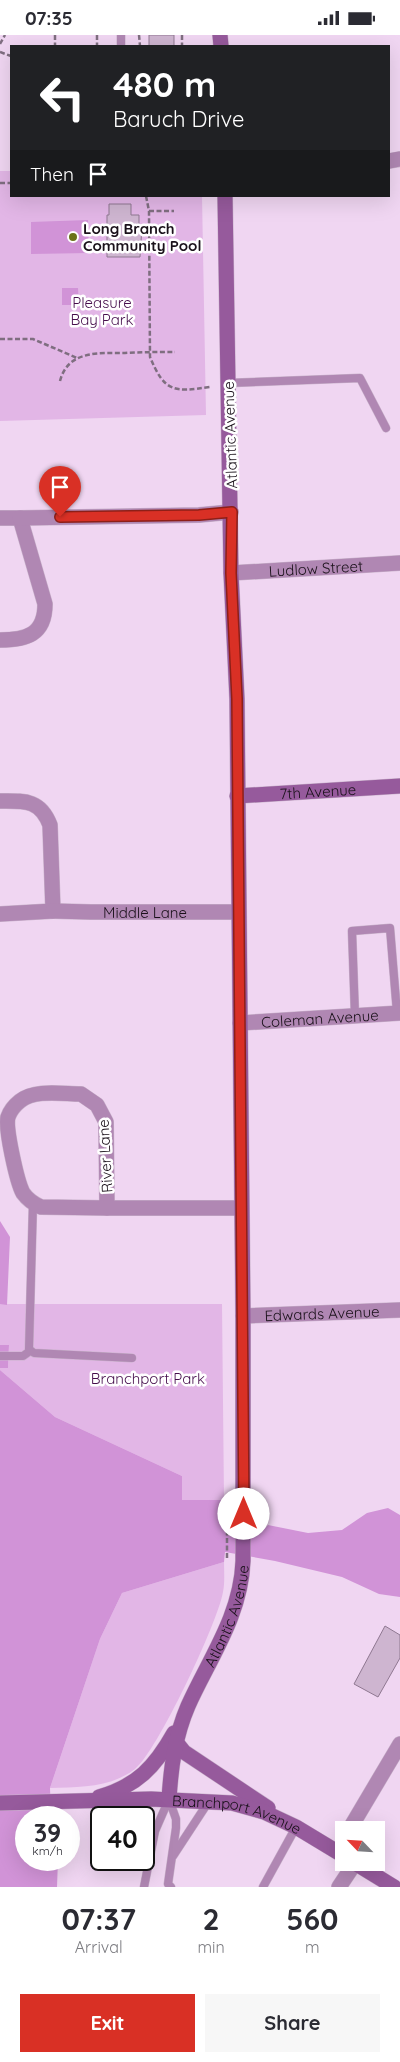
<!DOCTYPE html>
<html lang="en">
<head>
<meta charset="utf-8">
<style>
	:root { --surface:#fff; --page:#f7f7f7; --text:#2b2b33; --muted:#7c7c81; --accent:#d93025 }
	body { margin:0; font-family:Quicksand,sans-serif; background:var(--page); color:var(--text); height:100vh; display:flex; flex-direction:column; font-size:19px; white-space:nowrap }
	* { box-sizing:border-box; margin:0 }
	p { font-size:16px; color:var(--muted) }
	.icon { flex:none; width:28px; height:28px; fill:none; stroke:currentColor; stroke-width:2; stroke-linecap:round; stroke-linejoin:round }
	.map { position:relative; height:1852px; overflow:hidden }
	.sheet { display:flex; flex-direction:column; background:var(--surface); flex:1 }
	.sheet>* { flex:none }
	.hud { position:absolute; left:10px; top:10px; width:380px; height:152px; border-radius:0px; box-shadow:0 5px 20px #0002; background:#202124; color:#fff; overflow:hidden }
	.needle { width:32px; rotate:295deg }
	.controls { position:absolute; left:335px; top:1786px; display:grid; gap:10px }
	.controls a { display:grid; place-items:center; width:50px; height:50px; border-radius:0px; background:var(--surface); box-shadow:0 5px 20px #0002; font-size:25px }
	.speed { position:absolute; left:15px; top:1771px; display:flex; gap:10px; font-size:25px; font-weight:700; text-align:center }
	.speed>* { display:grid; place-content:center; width:65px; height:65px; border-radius:50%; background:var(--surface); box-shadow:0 5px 20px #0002; line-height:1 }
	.speed small { font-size:12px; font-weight:400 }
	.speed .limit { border:2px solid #111; border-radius:8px; background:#fff; color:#111 }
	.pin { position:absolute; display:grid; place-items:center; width:42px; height:42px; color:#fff; margin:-51px -21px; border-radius:50% 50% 50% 0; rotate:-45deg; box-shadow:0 0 5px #0007 }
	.pin .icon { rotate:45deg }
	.me { position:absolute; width:55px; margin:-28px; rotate:0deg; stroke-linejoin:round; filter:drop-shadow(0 0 4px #0008) }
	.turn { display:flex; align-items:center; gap:18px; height:105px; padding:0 20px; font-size:22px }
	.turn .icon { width:65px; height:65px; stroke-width:2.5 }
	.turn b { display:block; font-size:35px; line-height:42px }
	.then { display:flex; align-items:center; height:48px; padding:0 20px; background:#0003; gap:10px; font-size:19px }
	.eta { display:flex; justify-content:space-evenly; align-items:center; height:85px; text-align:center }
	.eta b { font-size:30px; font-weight:700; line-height:35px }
	.button { display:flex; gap:10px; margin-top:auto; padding:10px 20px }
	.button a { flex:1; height:58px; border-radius:0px; background:var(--accent); color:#fff; font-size:20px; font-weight:700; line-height:58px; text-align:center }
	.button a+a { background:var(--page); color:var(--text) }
	.status { display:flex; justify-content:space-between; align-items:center; height:35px; padding:0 25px; background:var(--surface); direction:ltr }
	.status svg { height:14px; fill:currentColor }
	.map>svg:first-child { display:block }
	.green { fill:#e2b6e6 }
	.water { fill:#d193d7 }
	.building { fill:#ceb5d0; stroke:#8f7891 }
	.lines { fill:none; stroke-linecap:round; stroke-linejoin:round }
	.lane-casing { stroke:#c9b3cb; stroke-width:9 }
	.street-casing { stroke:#c9b3cb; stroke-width:16 }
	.secondary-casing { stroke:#c9b3cb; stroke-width:16 }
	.path { stroke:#7f6e80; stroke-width:2.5; stroke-dasharray:5 2.5; stroke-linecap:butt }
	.lane { stroke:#b087b3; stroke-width:8 }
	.street { stroke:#b087b3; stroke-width:15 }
	.secondary { stroke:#965a9c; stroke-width:15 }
	.route-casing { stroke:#8d1f18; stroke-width:12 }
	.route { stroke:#d93025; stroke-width:9 }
	.poi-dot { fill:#6b7219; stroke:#fff; stroke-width:2 }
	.labels { text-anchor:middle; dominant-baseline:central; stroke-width:5; stroke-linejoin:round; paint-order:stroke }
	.poi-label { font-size:15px; font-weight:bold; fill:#1a111a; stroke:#fff; text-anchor:start }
	.park-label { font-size:15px; fill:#460e4c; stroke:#fff }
	.street-label { font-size:15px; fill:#1a111a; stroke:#fff }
</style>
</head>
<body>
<div class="status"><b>07:35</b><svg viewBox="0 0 49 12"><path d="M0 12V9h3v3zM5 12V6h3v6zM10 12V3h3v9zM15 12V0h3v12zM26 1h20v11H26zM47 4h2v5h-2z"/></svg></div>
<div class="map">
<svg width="400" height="1852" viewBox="0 0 400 1852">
	<rect width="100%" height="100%" fill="#f0d6f2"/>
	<!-- green -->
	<path class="green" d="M0 136H11V161H202L206 380 0 386Z
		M0 1269H222L224 1465H181L182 1441 55 1382 0 1335V1333H8L9 1311 0 1310Z
		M224 1527C224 1536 225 1547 223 1557 218 1587 157 1717 135 1734 110 1753 80 1752 50 1753L100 1604 122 1558Z"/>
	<!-- water -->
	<path class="water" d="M88 185 89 218 31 219V187Z
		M62 253H78L79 270H62Z
		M0 1186 10 1202 7 1270 0 1269Z
		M0 1310H9L8 1333H0Z
		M0 1335 55 1382 182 1441V1465H224V1494L261 1497 268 1490 308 1498 342 1495 367 1478 388 1473 400 1480V1562L379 1559 342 1542 275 1526 225 1517 224 1527 122 1558 100 1604 50 1753 51 1782H26V1825H58L57 1852H0Z"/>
	<!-- building -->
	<path class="building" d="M149 0H174V11H149Z
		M109 169H131V180H139V192H142L140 222H107V180H109Z
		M385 1591 400 1600V1623L378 1662 354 1649Z"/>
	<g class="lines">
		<defs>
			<path id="lane" d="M121 0V11
				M228 348 360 343 386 393
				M355 981 352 896 390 893 397 978
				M33 1168 29 1314 34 1318 132 1323
				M0 1321H23L30 1316
				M169 1764 176 1784V1793L168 1849 171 1852
				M173 1821 209 1766
				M144 1852 155 1796 169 1764
				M263 1852 296 1792"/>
			<g id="street">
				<path d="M389 126 400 124"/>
				<path d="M0 483H20L45 569C45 600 26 605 0 605"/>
				<path d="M20 483 199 480 231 477"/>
				<path id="s1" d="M231 538 400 528"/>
				<path d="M0 766C24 766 40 764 50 790L53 876 0 879"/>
				<path id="s2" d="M53 876 91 877H238"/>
				<path id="s3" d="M240 988 400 978"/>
				<path d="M81 1059 97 1070 106 1087 107 1173 41 1172C34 1169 28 1165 23 1158 17 1147 5 1093 8 1082 10 1076 15 1070 20 1066 35 1054 62 1059 81 1059Z"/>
				<path d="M107 1173H241"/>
				<path id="s4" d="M243 1281 400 1275"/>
				<path d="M349 1795 400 1709"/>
				<path d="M339 1852 355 1828"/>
			</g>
			<g id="secondary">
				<path d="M220 0 221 11"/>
				<path id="s5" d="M237 761 400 751"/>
				<path d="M176 1707 184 1717 268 1773"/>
				<path d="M99 1762C137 1751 155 1732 174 1698"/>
				<path id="s6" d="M169 1764C171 1732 175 1701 188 1671 209 1624 241 1581 243 1526V1281L237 664 231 538 225 161"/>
				<path id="s7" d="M0 1768 151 1764 232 1768 264 1777 296 1792 344 1821"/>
				<path d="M355 1828 394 1852"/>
			</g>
		</defs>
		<!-- lane casing -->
		<use href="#lane" class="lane-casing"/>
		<!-- street casing -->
		<use href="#street" class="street-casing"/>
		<!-- secondary casing -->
		<use href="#secondary" class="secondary-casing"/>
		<!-- path -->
		<path class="path" d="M55 0V11
			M97 0V11
			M139 0 140 11
			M182 0V11
			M0 9 5 0
			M0 17 11 21
			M0 148H11
			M146 161 149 176 150 322C165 358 174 357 210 352
			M149 176H174
			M0 304H33L77 323
			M60 346C68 315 99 318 125 318 142 317 159 317 175 317
			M227 1523V1490"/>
		<!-- lane -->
		<use href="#lane" class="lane"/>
		<!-- street -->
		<use href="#street" class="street"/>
		<!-- secondary -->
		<use href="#secondary" class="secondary"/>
	</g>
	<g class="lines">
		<defs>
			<path id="route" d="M60 482 199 480 232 477 231 538 237 664 244 1479"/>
		</defs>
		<!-- route casing -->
		<use href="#route" class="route-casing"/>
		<!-- route -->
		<use href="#route" class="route"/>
	</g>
	<!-- markers -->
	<circle class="poi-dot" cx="73" cy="202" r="5"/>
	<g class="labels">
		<!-- poi labels -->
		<g class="poi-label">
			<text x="83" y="193">Long Branch<tspan x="83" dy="17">Community Pool</tspan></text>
		</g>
		<!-- park labels -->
		<g class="park-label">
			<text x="102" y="267">Pleasure<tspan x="102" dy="17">Bay Park</tspan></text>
			<text x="148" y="1343">Branchport Park</text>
		</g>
		<!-- street labels -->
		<g class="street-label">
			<text transform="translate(230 400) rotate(-92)">Atlantic Avenue</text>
			<text stroke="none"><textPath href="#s1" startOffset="85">Ludlow Street</textPath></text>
			<text stroke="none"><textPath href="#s5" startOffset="81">7th Avenue</textPath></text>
			<text stroke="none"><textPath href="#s2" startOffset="92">Middle Lane</textPath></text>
			<text stroke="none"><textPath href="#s3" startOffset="80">Coleman Avenue</textPath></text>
			<text transform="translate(105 1121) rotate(-93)">River Lane</text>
			<text stroke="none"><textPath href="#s4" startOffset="79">Edwards Avenue</textPath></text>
			<text stroke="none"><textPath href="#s6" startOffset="194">Atlantic Avenue</textPath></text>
			<text stroke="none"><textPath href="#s7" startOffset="239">Branchport Avenue</textPath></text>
		</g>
	</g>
</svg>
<div class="controls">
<a><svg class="needle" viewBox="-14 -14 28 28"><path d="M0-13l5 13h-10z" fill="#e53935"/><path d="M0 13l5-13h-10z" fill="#7c7c81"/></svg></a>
</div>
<div class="speed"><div>39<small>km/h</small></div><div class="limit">40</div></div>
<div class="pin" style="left:60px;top:482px;background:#d93025"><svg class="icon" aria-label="arrive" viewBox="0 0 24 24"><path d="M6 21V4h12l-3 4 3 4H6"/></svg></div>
<svg class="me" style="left:244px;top:1479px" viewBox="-20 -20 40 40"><circle r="19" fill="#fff"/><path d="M0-13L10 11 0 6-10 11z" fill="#d93025"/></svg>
<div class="hud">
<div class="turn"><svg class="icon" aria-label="left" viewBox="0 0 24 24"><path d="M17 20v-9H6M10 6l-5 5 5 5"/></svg><div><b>480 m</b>Baruch Drive</div></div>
<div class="then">Then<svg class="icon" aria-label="arrive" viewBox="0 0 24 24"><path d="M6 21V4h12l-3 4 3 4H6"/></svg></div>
</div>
</div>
<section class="sheet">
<div class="eta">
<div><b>07:37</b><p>Arrival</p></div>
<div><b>2</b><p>min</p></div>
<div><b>560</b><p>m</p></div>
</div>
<div class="button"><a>Exit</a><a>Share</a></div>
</section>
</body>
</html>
